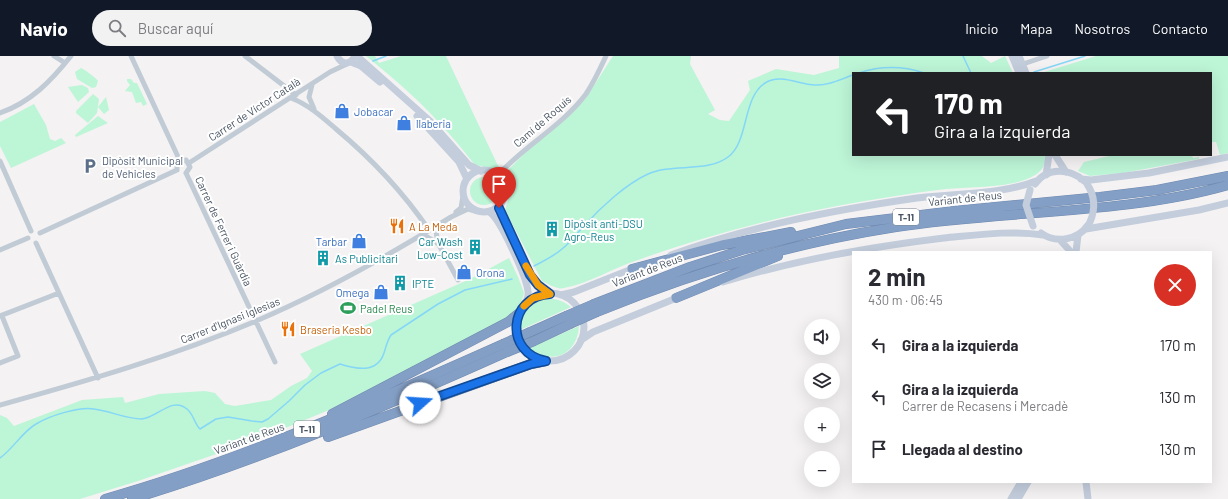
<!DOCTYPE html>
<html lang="es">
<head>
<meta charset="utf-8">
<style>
	:root { --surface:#fff; --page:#f2f2f3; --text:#2b2b33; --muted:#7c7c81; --accent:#111827 }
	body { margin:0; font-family:Barlow,sans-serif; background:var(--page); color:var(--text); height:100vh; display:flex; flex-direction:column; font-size:15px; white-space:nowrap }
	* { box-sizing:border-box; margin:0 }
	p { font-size:13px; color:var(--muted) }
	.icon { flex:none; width:22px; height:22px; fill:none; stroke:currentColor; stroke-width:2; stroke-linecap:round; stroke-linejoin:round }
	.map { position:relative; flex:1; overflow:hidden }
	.sheet { position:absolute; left:852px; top:195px; width:360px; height:232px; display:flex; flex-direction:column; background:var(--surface); border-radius:0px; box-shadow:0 4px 16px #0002 }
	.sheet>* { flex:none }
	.hud { position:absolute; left:852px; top:16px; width:360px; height:84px; border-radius:0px; box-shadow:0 4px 16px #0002; background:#202124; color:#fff; overflow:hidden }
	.buttons { position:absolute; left:804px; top:263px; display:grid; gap:8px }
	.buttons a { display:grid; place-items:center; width:36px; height:36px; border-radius:50%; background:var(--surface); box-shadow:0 4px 16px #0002; font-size:20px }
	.pin { position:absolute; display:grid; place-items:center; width:34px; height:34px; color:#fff; margin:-41px -17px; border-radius:50% 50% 50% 0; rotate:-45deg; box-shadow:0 0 4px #0007 }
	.pin .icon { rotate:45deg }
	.me { position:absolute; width:44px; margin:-22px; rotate:71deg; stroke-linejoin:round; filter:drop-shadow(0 0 3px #0008) }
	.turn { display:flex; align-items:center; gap:14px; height:84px; padding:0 16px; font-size:18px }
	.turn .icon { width:52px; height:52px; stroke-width:2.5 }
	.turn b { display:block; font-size:28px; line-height:34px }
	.round { display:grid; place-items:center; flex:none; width:42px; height:42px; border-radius:21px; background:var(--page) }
	.headline { display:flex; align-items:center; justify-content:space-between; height:68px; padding:0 16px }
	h1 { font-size:24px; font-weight:700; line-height:30px }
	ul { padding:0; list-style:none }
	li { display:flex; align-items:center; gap:12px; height:52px; padding:0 16px }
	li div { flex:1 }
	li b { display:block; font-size:15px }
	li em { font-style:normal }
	header { display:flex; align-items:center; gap:24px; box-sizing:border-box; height:56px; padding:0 20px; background:var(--accent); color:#fff }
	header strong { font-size:19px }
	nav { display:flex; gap:22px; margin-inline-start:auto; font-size:14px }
	.search { width:280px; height:36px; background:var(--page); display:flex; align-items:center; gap:10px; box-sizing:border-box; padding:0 14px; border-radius:22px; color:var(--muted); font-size:15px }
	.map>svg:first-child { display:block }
	.green { fill:#bdf5d7 }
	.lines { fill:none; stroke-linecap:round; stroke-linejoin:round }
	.stream { stroke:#85d7f7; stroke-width:1.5 }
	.highway-casing { stroke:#6f8ab1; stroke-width:10 }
	.street { stroke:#c1cbd5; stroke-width:5 }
	.secondary { stroke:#c3cddc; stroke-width:7 }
	.highway { stroke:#849fc5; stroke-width:9 }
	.highway-bridge-casing { stroke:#6f8ab1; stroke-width:10; stroke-linecap:butt }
	.secondary-bridge { stroke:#c3cddc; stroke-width:7 }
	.highway-bridge { stroke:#849fc5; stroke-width:9 }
	.route-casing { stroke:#114b97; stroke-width:10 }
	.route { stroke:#1a73e8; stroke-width:7 }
	.slow { stroke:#f59e0b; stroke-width:7 }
	.labels { text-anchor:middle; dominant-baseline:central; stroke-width:4; stroke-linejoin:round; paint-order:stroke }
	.shield { fill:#fff; stroke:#7e8791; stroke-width:1 }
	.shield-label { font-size:10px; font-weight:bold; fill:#475362 }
	.street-label { font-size:11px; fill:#475362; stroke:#fff }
	.shop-label { font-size:11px; fill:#366cbe; stroke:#fff; text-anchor:start }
	.service-label { font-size:11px; fill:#4e5e75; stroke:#fff; text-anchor:start }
	.culture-label { font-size:11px; fill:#0d838f; stroke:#fff; text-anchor:start }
	.food-label { font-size:11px; fill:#c56008; stroke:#fff; text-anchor:start }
	.leisure-label { font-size:11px; fill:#27864d; stroke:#fff; text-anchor:start }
</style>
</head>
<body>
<header>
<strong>Navio</strong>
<div class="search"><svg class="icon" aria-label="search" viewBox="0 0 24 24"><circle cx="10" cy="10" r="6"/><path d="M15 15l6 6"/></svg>Buscar aquí</div>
<nav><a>Inicio</a><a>Mapa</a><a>Nosotros</a><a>Contacto</a></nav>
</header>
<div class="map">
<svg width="1228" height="443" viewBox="0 0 1228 443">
	<rect width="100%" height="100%" fill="#f4f2f2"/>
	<!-- green -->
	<path class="green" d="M366 0H375L379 7 401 0H446L500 114 475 109C440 64 410 35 366 0Z
		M613 0H691L690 8 715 54 708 58 720 64 729 65 750 34 748 25 776 13 814 19 839 12V0H982L991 7 1005 0 1013 17H853V99H1045C1046 108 1043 114 1035 119 1016 132 970 131 946 133 912 137 876 143 842 149 773 162 704 180 638 204 613 212 590 227 564 232 557 234 549 228 542 225L505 154C510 140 511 132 504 118L524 98 578 51 586 42Z
		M1096 0H1228V97L1220 99 1216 86H1211V17H1041Z
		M81 12C84 13 96 22 98 25L96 31 92 32 77 23 75 16Z
		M127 23H131L134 27H137L147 48 143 50 141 46 136 47 132 36 125 35 130 29 127 25Z
		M82 29 88 32 89 36 78 46 68 31Z
		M93 38 99 43 97 57 88 67 76 57V55Z
		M106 41 109 54 104 58 98 51Z
		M34 48 46 69 50 83 55 85 61 82 66 87 11 112 0 90V66Z
		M98 60 108 67 76 81 75 79Z
		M1113 99H1192L1193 102 1199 101V103L1123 117 1090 120 1078 115 1084 106Z
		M470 135a14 14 0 1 1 28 0a14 14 0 1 1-28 0Z
		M509 202 518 221 524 237 522 244 514 257 504 264 329 354 254 385 138 425 80 443H0V359L7 362 14 370 82 344 123 341 125 347 159 338 205 335 215 337 225 348 235 350 271 344 291 330 307 322 312 315 300 298 470 223Z
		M543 243C555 242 562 244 571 251L520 274C521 258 528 250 543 243Z
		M579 270C577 299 552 310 529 292Z"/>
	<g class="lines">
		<!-- stream -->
		<path class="stream" d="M963 0 971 17
			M373 5 386 0
			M1034 16 1085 0
			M859 17C880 10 903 10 924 17
			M534 210C544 205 554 200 562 193 571 186 577 177 585 169 601 151 626 128 648 118 672 107 707 117 728 101 749 86 742 42 765 27 781 17 799 29 815 29 828 30 841 23 853 19
			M0 402C13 393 22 376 36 368 49 360 80 350 94 353 111 355 125 363 142 363 157 362 172 340 187 353 194 359 194 367 200 373L216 363 228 361 252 365 262 366 268 363 289 345 305 329 321 317 340 308C356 313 377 318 384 297 386 291 387 285 391 279L438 248 465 234 512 223"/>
		<defs>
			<path id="highway" d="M632 213 722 189 791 176
				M676 242 778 200
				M594 248 690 211 742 194 846 168 954 155 1100 141 1157 134 1228 120
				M597 256C694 216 793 187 896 171 1004 154 1123 159 1228 129
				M530 276 566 260
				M534 285 570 268
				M332 358 508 266 519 257
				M328 381 531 308 546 305
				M105 443C242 404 373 346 503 288
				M132 443C261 404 384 351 507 296"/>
		</defs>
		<!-- highway casing -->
		<use href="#highway" class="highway-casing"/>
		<!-- street -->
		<path class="street" d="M54 0 65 7
			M131 0 180 105
			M245 0 296 39
			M1023 8 1047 0
			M312 29 309 41 314 53
			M291 42C309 49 322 61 336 73 372 103 403 136 429 174
			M0 57C31 46 51 25 71 0
			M0 105 31 175
			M189 107 330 16 349 7
			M177 114V110L179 106 186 104 190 111 186 117
			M186 117 275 306
			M497 120C524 90 562 70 586 38 594 26 600 13 606 0
			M456 156 461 152 463 140
			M435 170 438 187 458 224
			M40 177 177 114
			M422 178 437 187
			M36 187 98 322
			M0 194 28 182
			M0 260 59 237
			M0 307 18 300 2 260
			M0 349C87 325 173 300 256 265 324 236 388 200 451 161L468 153 475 155"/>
		<!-- secondary -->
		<path class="secondary" d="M337 0C341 8 348 10 354 2
			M357 0 430 65 469 109 481 115
			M1012 0 1019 17
			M1019 0 1026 17
			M351 6 361 10 380 26
			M417 60 459 106 467 123
			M1055 99 1066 116
			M463 135a21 21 0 1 1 42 0a21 21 0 1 1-42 0Z
			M1046 119 1049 99
			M1081 123 1091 124 1149 117 1228 101
			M1035 128C1047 111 1070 112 1084 125
			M499 149 530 219 538 229 550 237
			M489 156C500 162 526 220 528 235 529 239 527 243 526 247
			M1086 173 1199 154 1228 147
			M1041 177C1056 188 1078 184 1088 169
			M1060 184 1071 196
			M1076 196 1078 179
			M671 199C751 170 833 154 917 142 955 137 1001 139 1036 125
			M723 226C795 204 869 191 944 182 976 179 1011 174 1043 179
			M516 271a34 34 0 1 1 68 0a34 34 0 1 1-68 0Z
			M561 239 574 236 637 211
			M581 284 593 276 679 241
			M1086 426 1088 443
			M1011 443 1021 426
			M1018 443 1028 426"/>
		<!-- highway -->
		<use href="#highway" class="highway"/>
		<defs>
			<path id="highway-bridge" d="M566 260 594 248
				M570 268 597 256
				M503 288 530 276
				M507 296 534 285"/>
		</defs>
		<!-- highway-bridge casing -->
		<use href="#highway-bridge" class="highway-bridge-casing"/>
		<!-- secondary-bridge -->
		<path class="secondary-bridge" d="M1087 128C1095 140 1096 152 1090 166
			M1030 134 1026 149 1033 170"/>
		<!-- highway-bridge -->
		<use href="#highway-bridge" class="highway-bridge"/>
	</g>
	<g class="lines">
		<defs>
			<path id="route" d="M420 347 531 308 546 305C504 297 508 240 550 238L538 229 530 219 499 152"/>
		</defs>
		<!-- route casing -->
		<use href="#route" class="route-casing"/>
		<!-- route -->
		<use href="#route" class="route"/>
		<!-- slow -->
		<path class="slow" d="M524 250 533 242 550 238 538 229 526 210"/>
	</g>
	<!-- icons -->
	<defs>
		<symbol id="shop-bare" viewBox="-9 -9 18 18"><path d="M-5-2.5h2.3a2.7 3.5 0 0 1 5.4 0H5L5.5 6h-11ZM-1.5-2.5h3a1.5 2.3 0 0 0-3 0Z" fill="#3f7fe0" stroke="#fff" stroke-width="2.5" paint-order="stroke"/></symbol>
		<symbol id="parking-bare" viewBox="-9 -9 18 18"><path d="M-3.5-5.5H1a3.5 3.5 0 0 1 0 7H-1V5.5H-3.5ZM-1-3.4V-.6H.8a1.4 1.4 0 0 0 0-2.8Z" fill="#5c6f8a" stroke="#fff" stroke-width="2.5" paint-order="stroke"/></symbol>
		<symbol id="restaurant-bare" viewBox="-9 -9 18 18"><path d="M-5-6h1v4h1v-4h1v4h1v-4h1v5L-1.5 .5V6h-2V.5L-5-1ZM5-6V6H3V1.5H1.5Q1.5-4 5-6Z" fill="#e8710a" stroke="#fff" stroke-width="2.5" paint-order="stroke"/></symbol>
		<symbol id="building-bare" viewBox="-9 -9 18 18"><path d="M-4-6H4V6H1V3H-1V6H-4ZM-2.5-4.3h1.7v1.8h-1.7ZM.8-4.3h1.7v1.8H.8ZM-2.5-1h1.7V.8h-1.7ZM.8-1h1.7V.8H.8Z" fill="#0f9aa8" stroke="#fff" stroke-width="2.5" paint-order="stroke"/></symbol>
		<symbol id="stadium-bare" viewBox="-9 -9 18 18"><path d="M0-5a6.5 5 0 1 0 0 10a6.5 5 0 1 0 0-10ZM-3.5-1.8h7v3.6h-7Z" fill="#2e9e5b" stroke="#fff" stroke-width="2.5" paint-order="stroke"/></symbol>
	</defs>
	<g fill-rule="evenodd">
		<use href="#shop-bare" x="331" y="44" width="22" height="22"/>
		<use href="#shop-bare" x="393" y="56" width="22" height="22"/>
		<use href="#parking-bare" x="79" y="99" width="22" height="22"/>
		<use href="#restaurant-bare" x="386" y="159" width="22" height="22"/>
		<use href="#building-bare" x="541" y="162" width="22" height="22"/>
		<use href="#shop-bare" x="348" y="174" width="22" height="22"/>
		<use href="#building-bare" x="464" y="180" width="22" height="22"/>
		<use href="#building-bare" x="312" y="191" width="22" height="22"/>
		<use href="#shop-bare" x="453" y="205" width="22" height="22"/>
		<use href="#building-bare" x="389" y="216" width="22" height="22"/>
		<use href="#shop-bare" x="370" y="225" width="22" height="22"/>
		<use href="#stadium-bare" x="337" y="241" width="22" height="22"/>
		<use href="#restaurant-bare" x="277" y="262" width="22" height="22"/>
	</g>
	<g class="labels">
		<!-- shield labels -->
		<g class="shield">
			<rect x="893" y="153" width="26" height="16" rx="3"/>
			<rect x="294" y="365" width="26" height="16" rx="3"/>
		</g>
		<g class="shield-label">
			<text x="906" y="161">T-11</text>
			<text x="307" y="373">T-11</text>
		</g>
		<!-- street labels -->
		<g class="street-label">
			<text transform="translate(254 53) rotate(-33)">Carrer de Víctor Català</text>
			<text transform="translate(542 65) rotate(-41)">Camí de Roquís</text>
			<text transform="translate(965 142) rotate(-6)">Variant de Reus</text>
			<text transform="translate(224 175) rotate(65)">Carrer de Ferrer i Guàrdia</text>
			<text transform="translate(647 214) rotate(-21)">Variant de Reus</text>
			<text transform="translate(230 264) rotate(-22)">Carrer d'Ignasi Iglesias</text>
			<text transform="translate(249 382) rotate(-20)">Variant de Reus</text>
		</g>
		<!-- shop labels -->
		<g class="shop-label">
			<text x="354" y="55">Jobacar</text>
			<text x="416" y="67">llaberia</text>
			<text x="347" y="185" text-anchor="end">Tarbar</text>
			<text x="476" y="216">Orona</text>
			<text x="369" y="236" text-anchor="end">Omega</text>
		</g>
		<!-- service labels -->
		<g class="service-label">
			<text x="102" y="104">Dipòsit Municipal<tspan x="102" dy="13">de Vehicles</tspan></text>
		</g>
		<!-- culture labels -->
		<g class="culture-label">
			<text x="564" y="167">Dipòsit anti-DSU<tspan x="564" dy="13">Agro-Reus</tspan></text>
			<text x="463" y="185" text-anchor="end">Car Wash<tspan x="463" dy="13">Low-Cost</tspan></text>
			<text x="335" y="202">As Publicitari</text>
			<text x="412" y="227">IPTE</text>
		</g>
		<!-- food labels -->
		<g class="food-label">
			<text x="409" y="170">A La Meda</text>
			<text x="300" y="273">Braseria Kesbo</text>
		</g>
		<!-- leisure labels -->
		<g class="leisure-label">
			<text x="360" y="252">Padel Reus</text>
		</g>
	</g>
</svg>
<div class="buttons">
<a><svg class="icon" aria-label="sound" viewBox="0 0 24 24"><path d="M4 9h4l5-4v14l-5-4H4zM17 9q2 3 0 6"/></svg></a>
<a><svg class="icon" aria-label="layers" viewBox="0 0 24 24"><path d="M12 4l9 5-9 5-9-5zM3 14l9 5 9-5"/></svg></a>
<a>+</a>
<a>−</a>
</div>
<div class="pin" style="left:499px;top:152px;background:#d93025"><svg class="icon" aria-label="arrive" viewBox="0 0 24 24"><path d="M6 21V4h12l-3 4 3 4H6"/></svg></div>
<svg class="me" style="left:420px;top:347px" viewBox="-20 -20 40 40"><circle r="19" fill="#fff"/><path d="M0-13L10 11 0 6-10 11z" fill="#1a73e8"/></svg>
<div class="hud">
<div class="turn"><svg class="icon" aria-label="left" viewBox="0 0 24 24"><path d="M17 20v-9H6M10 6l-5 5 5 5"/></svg><div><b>170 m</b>Gira a la izquierda</div></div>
</div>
<section class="sheet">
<div class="headline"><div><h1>2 min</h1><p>430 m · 06:45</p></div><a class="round" style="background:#d93025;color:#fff"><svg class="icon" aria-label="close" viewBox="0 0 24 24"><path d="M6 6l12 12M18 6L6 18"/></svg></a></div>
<ul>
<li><svg class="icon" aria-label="left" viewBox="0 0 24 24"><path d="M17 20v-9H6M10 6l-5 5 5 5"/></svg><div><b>Gira a la izquierda</b></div><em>170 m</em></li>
<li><svg class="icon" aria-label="left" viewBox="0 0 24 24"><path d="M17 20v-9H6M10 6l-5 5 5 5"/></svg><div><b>Gira a la izquierda</b><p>Carrer de Recasens i Mercadè</p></div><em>130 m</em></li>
<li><svg class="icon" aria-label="arrive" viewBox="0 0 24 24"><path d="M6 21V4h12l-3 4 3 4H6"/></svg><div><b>Llegada al destino</b></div><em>130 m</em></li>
</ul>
</section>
</div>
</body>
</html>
